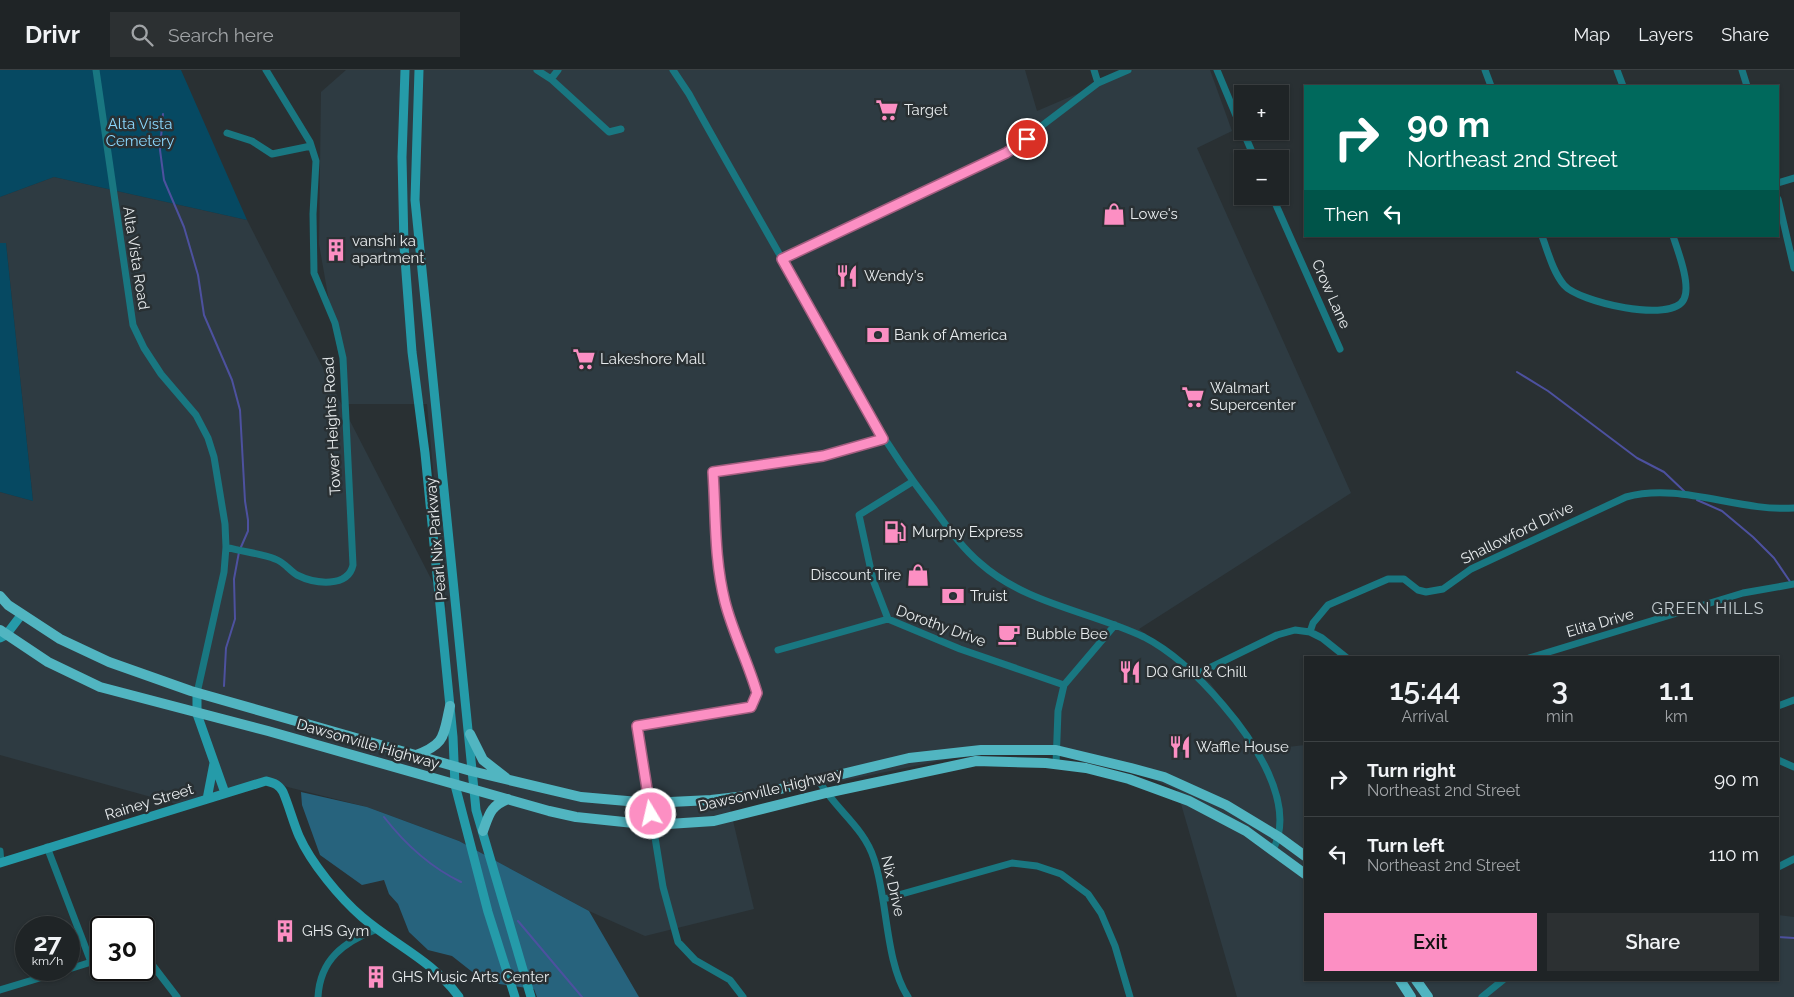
<!DOCTYPE html>
<html lang="en">
<head>
<meta charset="utf-8">
<style>
	:root { --surface:#1f2426; --page:#2c3032; --text:#f1f3f6; --muted:#a1a4a7; --line:#3c4143; --accent:#fc8fc3 }
	body { margin:0; font-family:Raleway,sans-serif; background:var(--page); color:var(--text); height:100vh; display:flex; flex-direction:column; font-size:19px; white-space:nowrap }
	* { box-sizing:border-box; margin:0 }
	p { font-size:16px; color:var(--muted) }
	.icon { flex:none; width:28px; height:28px; fill:none; stroke:currentColor; stroke-width:2; stroke-linecap:round; stroke-linejoin:round }
	.map { position:relative; flex:1; overflow:hidden }
	.details { position:absolute; left:1304px; top:586px; width:475px; height:325px; display:flex; flex-direction:column; background:var(--surface); border-radius:0px; box-shadow:0 1px 4px #0004,0 0 0 1px var(--line) }
	.details>* { flex:none }
	.hud { position:absolute; left:1304px; top:15px; width:475px; height:152px; border-radius:0px; box-shadow:0 1px 4px #0004,0 0 0 1px var(--line); background:#00695c; color:#fff; overflow:hidden }
	.buttons { position:absolute; left:1234px; top:15px; display:grid; gap:10px }
	.buttons a { display:grid; place-items:center; width:55px; height:55px; border-radius:0px; background:var(--surface); box-shadow:0 1px 4px #0004,0 0 0 1px var(--line); font-size:25px }
	.speed { position:absolute; left:15px; top:846px; display:flex; gap:10px; font-size:25px; font-weight:700; text-align:center }
	.speed>* { display:grid; place-content:center; width:65px; height:65px; border-radius:50%; background:var(--surface); box-shadow:0 1px 4px #0004,0 0 0 1px var(--line); line-height:1 }
	.speed small { font-size:12px; font-weight:400 }
	.speed .limit { border:2px solid #111; border-radius:8px; background:#fff; color:#111 }
	.pin { position:absolute; display:grid; place-items:center; width:42px; height:42px; color:#fff; margin:-21px; border:2px solid #fff; border-radius:50%; box-shadow:0 1px 5px #0007 }
	.me { position:absolute; width:55px; margin:-28px; rotate:351deg; stroke-linejoin:round; filter:drop-shadow(0 0 4px #0008) }
	.turn { display:flex; align-items:center; gap:18px; height:105px; padding:0 20px; font-size:22px }
	.turn .icon { width:65px; height:65px; stroke-width:2.5 }
	.turn b { display:block; font-size:35px; line-height:42px }
	.then { display:flex; align-items:center; height:48px; padding:0 20px; background:#0003; gap:10px; font-size:19px }
	.eta { display:flex; justify-content:space-evenly; align-items:center; height:85px; text-align:center }
	.eta b { font-size:30px; font-weight:600; line-height:35px }
	.primary-button { display:flex; gap:10px; margin-top:auto; padding:10px 20px }
	.primary-button a { flex:1; height:58px; border-radius:0px; background:var(--accent); color:#111; font-size:20px; font-weight:600; line-height:58px; text-align:center }
	.primary-button a+a { background:var(--page); color:var(--text) }
	ul { padding:0; list-style:none }
	li { display:flex; align-items:center; gap:15px; height:75px; padding:0 20px; border-top:1px solid var(--line) }
	li div { flex:1 }
	li b { display:block; font-size:19px }
	li em { font-style:normal }
	header { display:flex; align-items:center; gap:30px; box-sizing:border-box; height:70px; padding:0 25px; background:var(--surface); border-bottom:1px solid var(--line) }
	header strong { font-size:24px }
	nav { display:flex; gap:28px; margin-inline-start:auto; font-size:18px }
	.search { width:350px; height:45px; background:var(--page); display:flex; align-items:center; gap:12px; box-sizing:border-box; padding:0 18px; border-radius:0px; color:var(--muted); font-size:19px }
	.map>svg:first-child { display:block }
	.built { fill:#2e3b42 }
	.green { fill:#064962 }
	.forest { fill:#27637d }
	.lines { fill:none; stroke-linecap:round; stroke-linejoin:round }
	.stream { stroke:#4d519f; stroke-width:2 }
	.street { stroke:#197781; stroke-width:7 }
	.secondary { stroke:#259ba9; stroke-width:9 }
	.primary { stroke:#51b5c1; stroke-width:10 }
	.route-casing { stroke:#a45d7f; stroke-width:12 }
	.route { stroke:#fc8fc3; stroke-width:9 }
	.labels { text-anchor:middle; dominant-baseline:central; stroke-width:5; stroke-linejoin:round; paint-order:stroke }
	.poi-label { font-size:15px; fill:#e8ecee; stroke:#293033; text-anchor:start }
	.park-label { font-size:15px; fill:#8bd8fe; stroke:#293033 }
	.street-label { font-size:15px; fill:#e8ecee; stroke:#293033 }
	.neighbourhood-label { font-size:16px; letter-spacing:1px; fill:#c4cdd1; stroke:#293033 }
</style>
</head>
<body>
<header>
<strong>Drivr</strong>
<div class="search"><svg class="icon" aria-label="search" viewBox="0 0 24 24"><circle cx="10" cy="10" r="6"/><path d="M15 15l6 6"/></svg>Search here</div>
<nav><a>Map</a><a>Layers</a><a>Share</a></nav>
</header>
<div class="map">
<svg width="1794" height="927" viewBox="0 0 1794 927">
	<rect width="100%" height="100%" fill="#293033"/>
	<!-- built -->
	<path class="built" d="M346 0H1025L1037 41 1133 0H1210L1232 61 1197 78 1351 423 1139 559 1210 613 1260 680 1305 675V910H1778V845L1794 847V927H1237L1177 720 1140 704 1074 687 993 680 729 734 754 839 645 866 589 841 459 771 367 737 268 712 180 735 0 685V422L33 431 6 173H0V127L54 107 247 150 446 538 427 334H347L319 174 321 22Z"/>
	<!-- green -->
	<path class="green" d="M0 0H181L247 150 54 107 0 127Z
		M0 173H6L33 431 0 422Z"/>
	<!-- forest -->
	<path class="forest" d="M301 722 367 737 459 771 589 841 639 927H537L534 919 485 912 452 886 428 880 409 862 398 834 389 824 384 810 362 815 320 785 302 735Z"/>
	<g class="lines">
		<!-- stream -->
		<path class="stream" d="M163 44 160 80 164 110 184 157 198 205 204 245 232 310 240 340 245 431 248 450V461L241 477
			M1517 302 1548 321 1637 388 1664 402 1685 422
			M1697 430 1722 441 1753 467 1774 488 1791 513
			M224 616 226 578 235 549 234 509 239 482
			M384 747C405 774 430 797 461 812
			M518 851 582 927
			M1778 867 1794 868"/>
		<!-- street -->
		<path class="street" d="M96 0 133 255 144 278 161 304 196 345 208 368 214 387 225 454 226 477 224 502 197 623
			M537 0 551 9 609 62 621 59
			M673 0 689 24C730 99 774 173 815 248 850 311 884 374 928 431 945 453 959 475 980 493 1026 534 1089 541 1144 567 1175 583 1201 609 1223 635 1253 670 1297 733 1273 780
			M1094 0 1098 13
			M1217 0 1242 60
			M1485 0 1491 16
			M1617 0 1623 16
			M1742 0 1747 16
			M551 9 558 0
			M1243 61 1255 89
			M227 63 252 71 272 84 311 76
			M1778 113 1794 108
			M1272 126 1340 279
			M1778 129 1794 198
			M1542 166C1548 182 1553 202 1564 215 1578 232 1673 254 1684 229 1691 215 1678 181 1673 166
			M782 189 1006 83 1098 13 1128 0
			M226 477C242 482 260 483 275 489 284 492 289 500 297 505 315 514 348 518 353 495L343 288 335 253 314 203 313 144 316 91 310 72 266 0
			M888 549 873 510 859 445 912 412
			M1310 562 1322 568 1347 588
			M778 580 888 549 960 579 1064 615
			M1529 588 1743 523 1794 514
			M1195 605 1277 565 1295 560 1310 562 1313 553 1328 535 1388 509H1404L1418 520 1426 522 1443 519 1471 499 1626 427C1681 412 1738 442 1794 438
			M1778 636 1794 630
			M1778 690 1794 697
			M1056 694 1058 641 1064 615 1115 555
			M819 711C835 739 864 757 874 789 888 831 885 892 908 927
			M47 777 91 892
			M0 781 1 793
			M1778 797 1794 789
			M884 829 1012 793 1037 796 1061 804 1088 824 1101 843 1115 876 1130 927
			M144 884 177 927
			M69 899 101 889
			M0 920 66 900
			M318 927C320 889 344 872 377 859
			M743 927 730 910 695 890 678 872 663 817 637 656 751 637C757 628 756 622 754 612 745 586 732 559 725 532 714 489 715 446 713 402L823 386 883 369
			M1482 927 1503 910"/>
		<!-- secondary -->
		<path class="secondary" d="M405 0 402 87 404 176 412 282 425 383 453 667 455 715 488 842 515 927
			M419 0 415 130 476 740 531 927
			M0 568 6 565 22 544
			M197 623V644L225 723
			M207 729 214 693
			M0 793 266 711C275 713 279 715 283 722 289 736 293 752 299 766 311 793 340 828 362 847 396 876 432 890 459 927"/>
		<!-- primary -->
		<path class="primary" d="M0 526 8 535 60 569 109 592 191 621 471 701 581 727 650 733 711 730 755 725 909 688 981 680H1056L1131 698 1164 707 1226 735 1279 767 1305 786
			M0 560 48 592 100 617 268 661 549 741 576 747 653 755 714 751 826 723 976 691 1046 693 1086 698 1129 709 1189 731 1246 761 1305 804
			M470 664 483 690 506 708
			M414 686C446 674 443 667 450 636
			M483 761C489 745 490 736 508 729
			M1400 910 1411 927
			M1416 910 1428 927"/>
	</g>
	<g class="lines">
		<defs>
			<path id="route" d="M651 744 637 656 751 637 757 623C748 592 733 563 725 532 714 489 716 446 713 402L823 386 883 369 782 189 1006 83 1027 69"/>
		</defs>
		<!-- route casing -->
		<use href="#route" class="route-casing"/>
		<!-- route -->
		<use href="#route" class="route"/>
	</g>
	<!-- icons -->
	<defs>
		<symbol id="supermarket-bare" viewBox="-9 -9 18 18"><path d="M-6-5.5h2.5l.6 2H6L4.5 2H-2.5L-4.4-4H-6ZM-1.5 3.2a1.3 1.3 0 1 0 .1 0ZM3 3.2a1.3 1.3 0 1 0 .1 0Z" fill="#fc8fc3" stroke="#293033" stroke-width="2.5" paint-order="stroke"/></symbol>
		<symbol id="shop-bare" viewBox="-9 -9 18 18"><path d="M-5-2.5h2.3a2.7 3.5 0 0 1 5.4 0H5L5.5 6h-11ZM-1.5-2.5h3a1.5 2.3 0 0 0-3 0Z" fill="#fc8fc3" stroke="#293033" stroke-width="2.5" paint-order="stroke"/></symbol>
		<symbol id="building-bare" viewBox="-9 -9 18 18"><path d="M-4-6H4V6H1V3H-1V6H-4ZM-2.5-4.3h1.7v1.8h-1.7ZM.8-4.3h1.7v1.8H.8ZM-2.5-1h1.7V.8h-1.7ZM.8-1h1.7V.8H.8Z" fill="#fc8fc3" stroke="#293033" stroke-width="2.5" paint-order="stroke"/></symbol>
		<symbol id="restaurant-bare" viewBox="-9 -9 18 18"><path d="M-5-6h1v4h1v-4h1v4h1v-4h1v5L-1.5 .5V6h-2V.5L-5-1ZM5-6V6H3V1.5H1.5Q1.5-4 5-6Z" fill="#fc8fc3" stroke="#293033" stroke-width="2.5" paint-order="stroke"/></symbol>
		<symbol id="bank-bare" viewBox="-9 -9 18 18"><path d="M-6-4H6V4H-6ZM0-2.3a2.3 2.3 0 1 0 0 4.6a2.3 2.3 0 1 0 0-4.6Z" fill="#fc8fc3" stroke="#293033" stroke-width="2.5" paint-order="stroke"/></symbol>
		<symbol id="fuel-bare" viewBox="-9 -9 18 18"><path d="M-5.5-6h7V0h2V4h1.3V-2.5L3-4.5l.8-.8L6-3V5H2.5V1h-1V6h-7ZM-4.2-4.7v3.2H.2V-4.7Z" fill="#fc8fc3" stroke="#293033" stroke-width="2.5" paint-order="stroke"/></symbol>
		<symbol id="cafe-bare" viewBox="-9 -9 18 18"><path d="M-5.5-4.5H6V0H3Q3 3.5 0 3.5H-2.5Q-5.5 3.5-5.5 0ZM3-3.2v2h1.7v-2ZM-6 4.5H4V6H-6Z" fill="#fc8fc3" stroke="#293033" stroke-width="2.5" paint-order="stroke"/></symbol>
	</defs>
	<g fill-rule="evenodd">
		<use href="#supermarket-bare" x="871" y="24" width="32" height="32"/>
		<use href="#shop-bare" x="1098" y="128" width="32" height="32"/>
		<use href="#building-bare" x="320" y="164" width="32" height="32"/>
		<use href="#restaurant-bare" x="831" y="190" width="32" height="32"/>
		<use href="#bank-bare" x="862" y="249" width="32" height="32"/>
		<use href="#supermarket-bare" x="568" y="273" width="32" height="32"/>
		<use href="#supermarket-bare" x="1177" y="311" width="32" height="32"/>
		<use href="#fuel-bare" x="879" y="446" width="32" height="32"/>
		<use href="#shop-bare" x="902" y="489" width="32" height="32"/>
		<use href="#bank-bare" x="937" y="510" width="32" height="32"/>
		<use href="#cafe-bare" x="993" y="548" width="32" height="32"/>
		<use href="#restaurant-bare" x="1114" y="586" width="32" height="32"/>
		<use href="#restaurant-bare" x="1164" y="661" width="32" height="32"/>
		<use href="#building-bare" x="269" y="845" width="32" height="32"/>
		<use href="#building-bare" x="360" y="891" width="32" height="32"/>
	</g>
	<g class="labels">
		<!-- poi labels -->
		<g class="poi-label">
			<text x="904" y="40">Target</text>
			<text x="1130" y="144">Lowe's</text>
			<text x="352" y="171">vanshi ka<tspan x="352" dy="17">apartment</tspan></text>
			<text x="864" y="206">Wendy's</text>
			<text x="894" y="265">Bank of America</text>
			<text x="600" y="289">Lakeshore Mall</text>
			<text x="1210" y="318">Walmart<tspan x="1210" dy="17">Supercenter</tspan></text>
			<text x="912" y="462">Murphy Express</text>
			<text x="901" y="505" text-anchor="end">Discount Tire</text>
			<text x="970" y="526">Truist</text>
			<text x="1026" y="564">Bubble Bee</text>
			<text x="1146" y="602">DQ Grill &amp; Chill</text>
			<text x="1196" y="677">Waffle House</text>
			<text x="302" y="861">GHS Gym</text>
			<text x="392" y="907">GHS Music Arts Center</text>
		</g>
		<!-- park labels -->
		<g class="park-label">
			<text x="140" y="54">Alta Vista<tspan x="140" dy="17">Cemetery</tspan></text>
		</g>
		<!-- street labels -->
		<g class="street-label">
			<text transform="translate(136 188) rotate(81)">Alta Vista Road</text>
			<text transform="translate(1331 224) rotate(66)">Crow Lane</text>
			<text transform="translate(332 356) rotate(-93)">Tower Heights Road</text>
			<text transform="translate(1517 463) rotate(-26)">Shallowford Drive</text>
			<text transform="translate(436 469) rotate(-95)">Pearl Nix Parkway</text>
			<text transform="translate(1600 553) rotate(-16)">Elita Drive</text>
			<text transform="translate(941 556) rotate(20)">Dorothy Drive</text>
			<text transform="translate(368 674) rotate(16)">Dawsonville Highway</text>
			<text transform="translate(770 720) rotate(-13)">Dawsonville Highway</text>
			<text transform="translate(149 732) rotate(-17)">Rainey Street</text>
			<text transform="translate(893 816) rotate(77)">Nix Drive</text>
		</g>
		<!-- neighbourhood labels -->
		<g class="neighbourhood-label">
			<text x="1708" y="538">GREEN HILLS</text>
		</g>
	</g>
</svg>
<div class="buttons">
<a>+</a>
<a>−</a>
</div>
<div class="speed"><div>27<small>km/h</small></div><div class="limit">30</div></div>
<div class="pin" style="left:1027px;top:69px;background:#d93025"><svg class="icon" aria-label="arrive" viewBox="0 0 24 24"><path d="M6 21V4h12l-3 4 3 4H6"/></svg></div>
<svg class="me" style="left:651px;top:744px" viewBox="-20 -20 40 40"><circle r="17" fill="#fc8fc3" stroke="#fff" stroke-width="3"/><path d="M0-11L8 9 0 5-8 9z" fill="#fff"/></svg>
<div class="hud">
<div class="turn"><svg class="icon" aria-label="right" viewBox="0 0 24 24"><path d="M7 20v-9h11M14 6l5 5-5 5"/></svg><div><b>90 m</b>Northeast 2nd Street</div></div>
<div class="then">Then<svg class="icon" aria-label="left" viewBox="0 0 24 24"><path d="M17 20v-9H6M10 6l-5 5 5 5"/></svg></div>
</div>
<section class="details">
<div class="eta">
<div><b>15:44</b><p>Arrival</p></div>
<div><b>3</b><p>min</p></div>
<div><b>1.1</b><p>km</p></div>
</div>
<ul>
<li><svg class="icon" aria-label="right" viewBox="0 0 24 24"><path d="M7 20v-9h11M14 6l5 5-5 5"/></svg><div><b>Turn right</b><p>Northeast 2nd Street</p></div><em>90 m</em></li>
<li><svg class="icon" aria-label="left" viewBox="0 0 24 24"><path d="M17 20v-9H6M10 6l-5 5 5 5"/></svg><div><b>Turn left</b><p>Northeast 2nd Street</p></div><em>110 m</em></li>
</ul>
<div class="primary-button"><a>Exit</a><a>Share</a></div>
</section>
</div>
</body>
</html>
